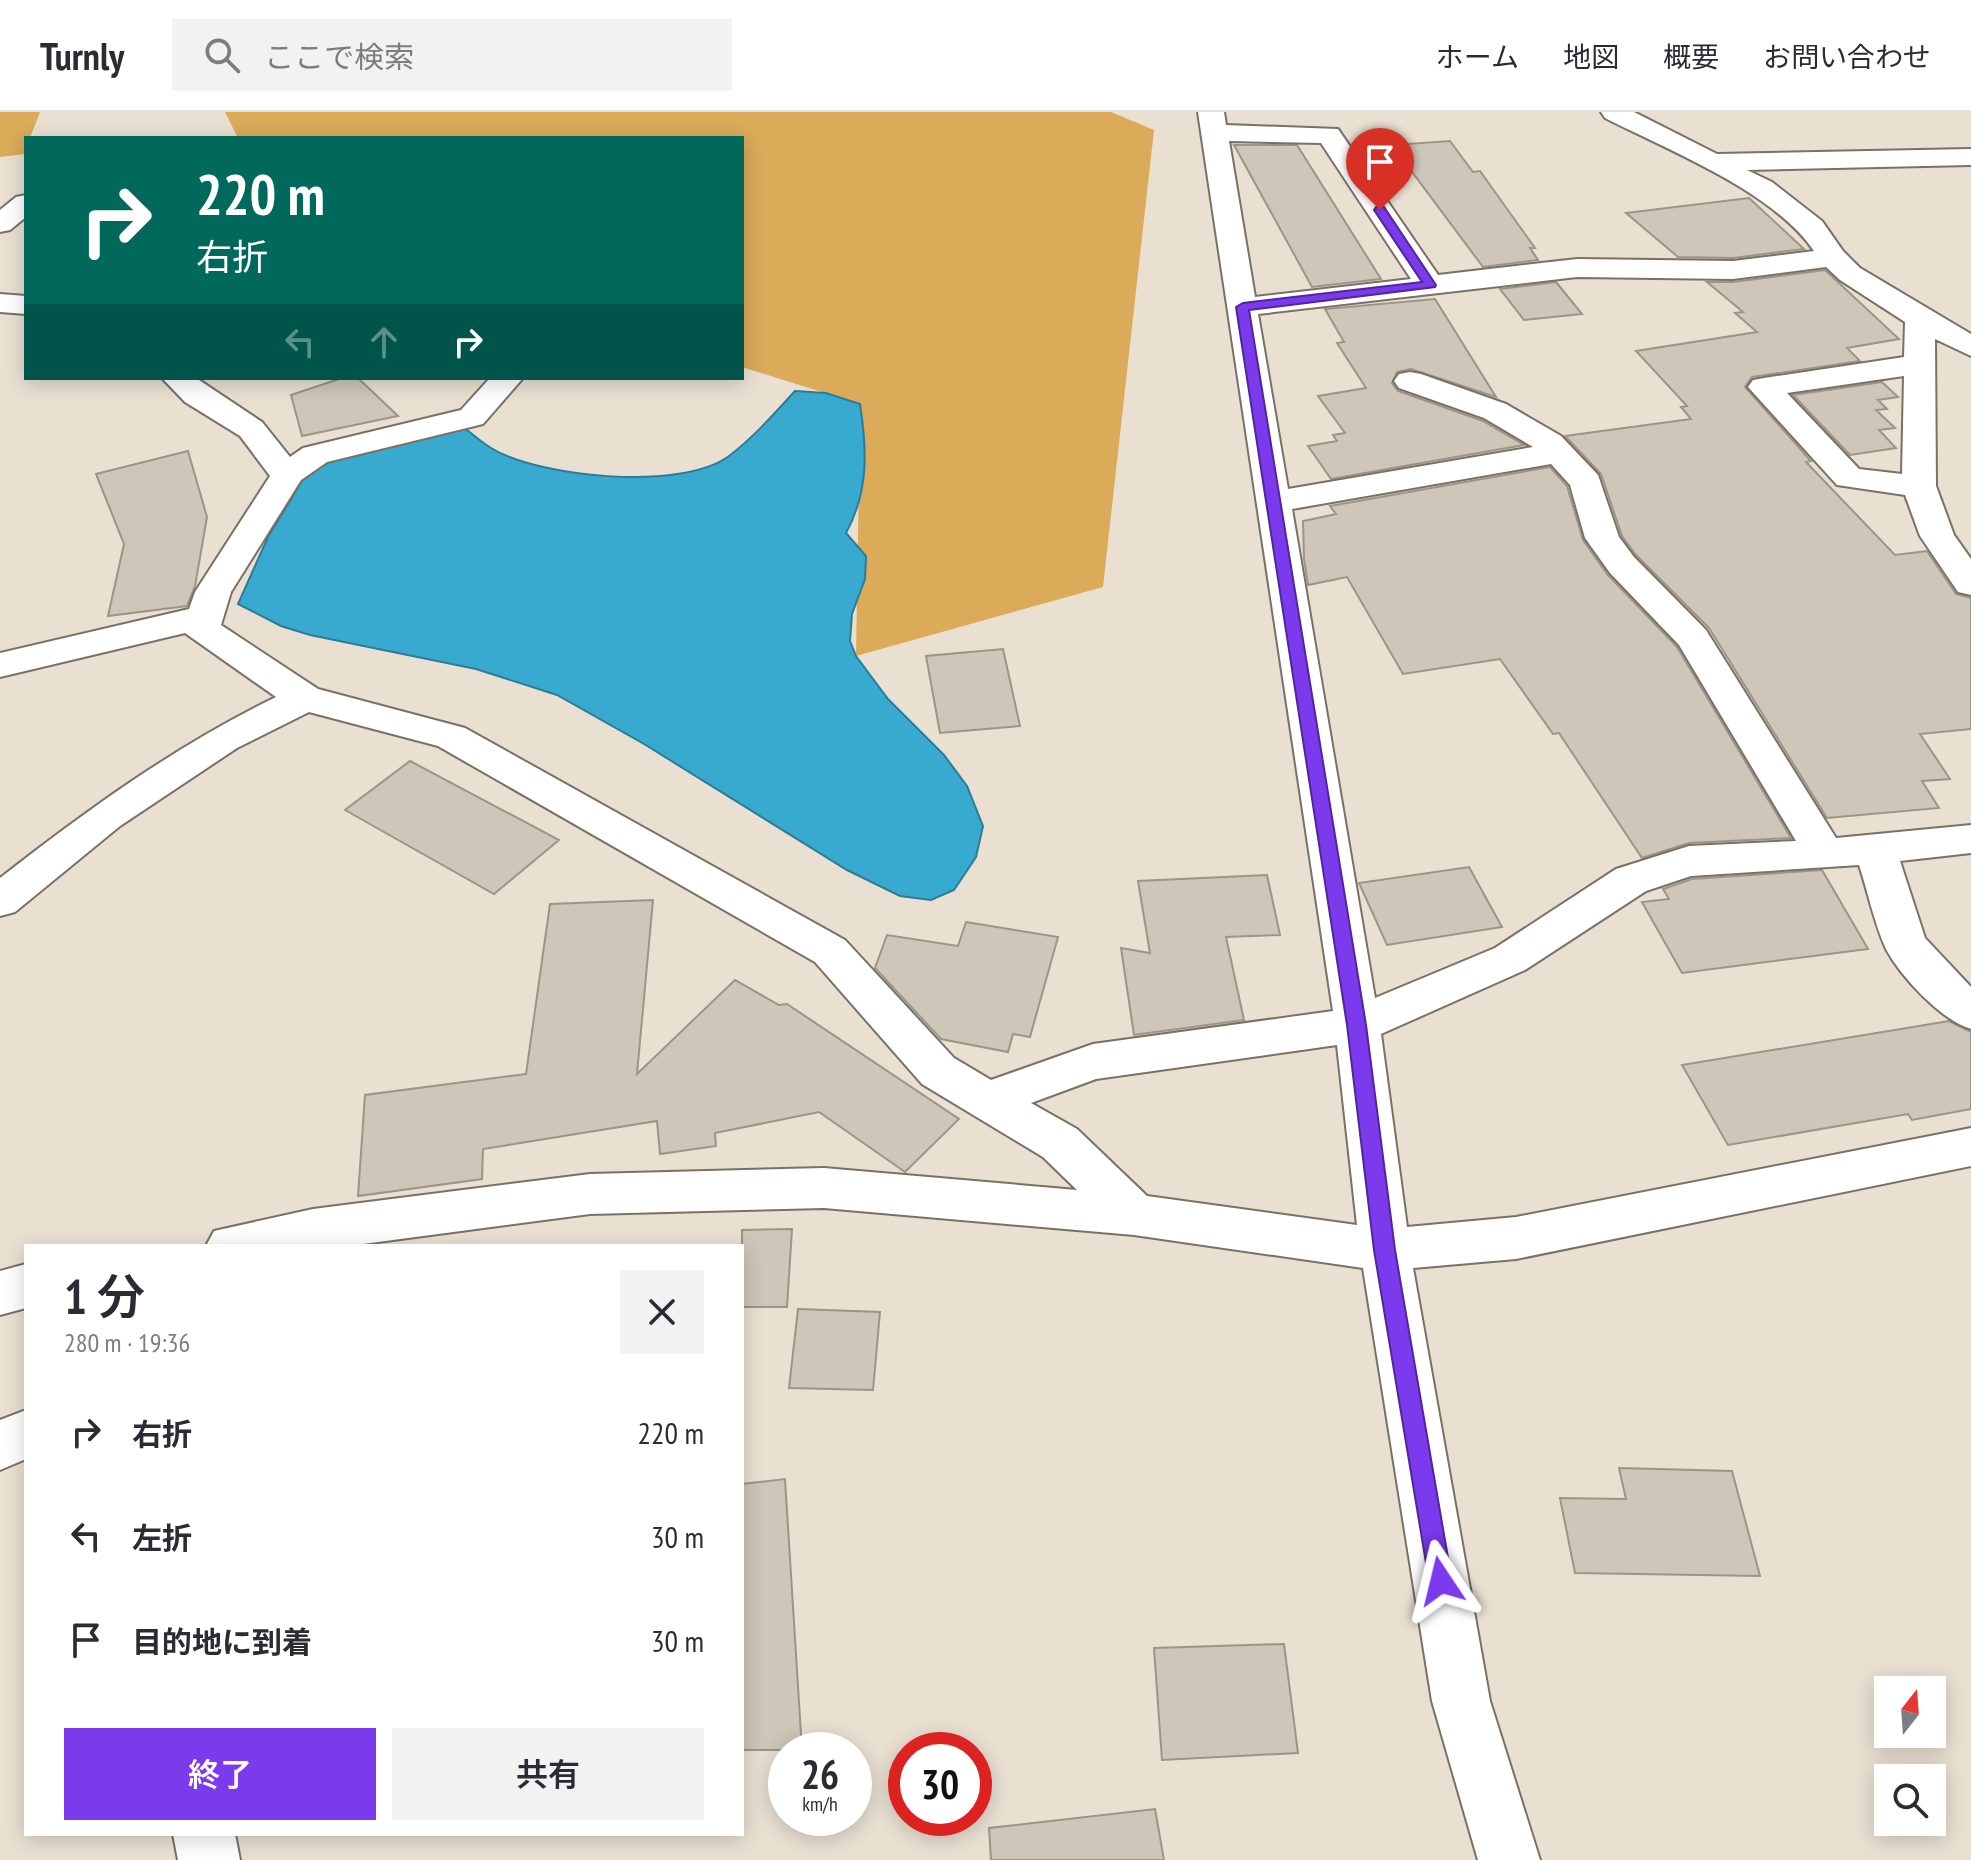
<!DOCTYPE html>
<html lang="ja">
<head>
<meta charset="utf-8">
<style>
	:root { --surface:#fff; --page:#f2f2f3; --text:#2b2b33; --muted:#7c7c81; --line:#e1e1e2; --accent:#7c3aed }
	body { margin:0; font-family:"PT Sans Narrow","Noto Sans JP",sans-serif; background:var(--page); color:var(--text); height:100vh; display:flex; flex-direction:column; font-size:30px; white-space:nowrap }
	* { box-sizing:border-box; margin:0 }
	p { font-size:26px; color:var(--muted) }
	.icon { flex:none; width:44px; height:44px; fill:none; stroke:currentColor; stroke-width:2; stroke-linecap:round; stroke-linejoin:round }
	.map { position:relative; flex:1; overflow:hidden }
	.sheet { position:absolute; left:24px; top:1132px; width:720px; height:592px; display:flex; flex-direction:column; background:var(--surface); border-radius:0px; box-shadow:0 4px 20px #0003 }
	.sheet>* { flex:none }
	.top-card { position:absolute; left:24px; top:24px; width:720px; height:244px; border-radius:0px; box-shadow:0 4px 20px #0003; background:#00695c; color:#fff; overflow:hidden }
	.needle { width:52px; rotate:17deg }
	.controls { position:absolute; left:1874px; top:1564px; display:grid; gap:16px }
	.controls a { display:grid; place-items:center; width:72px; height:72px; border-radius:0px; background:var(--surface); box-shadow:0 4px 20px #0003; font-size:40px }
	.speed { position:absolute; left:768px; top:1620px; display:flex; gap:16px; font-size:40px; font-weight:700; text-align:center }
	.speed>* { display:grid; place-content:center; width:104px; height:104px; border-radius:50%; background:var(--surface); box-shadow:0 4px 20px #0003; line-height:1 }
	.speed small { font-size:20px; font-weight:400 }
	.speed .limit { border:12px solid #d22; background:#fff; color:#111 }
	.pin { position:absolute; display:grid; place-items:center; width:68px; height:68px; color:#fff; margin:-82px -34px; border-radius:50% 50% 50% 0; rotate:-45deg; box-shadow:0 0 8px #0007 }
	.pin .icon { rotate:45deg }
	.me { position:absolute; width:88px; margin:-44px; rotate:350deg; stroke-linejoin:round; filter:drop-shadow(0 0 6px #0008) }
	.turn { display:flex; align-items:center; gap:28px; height:168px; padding:0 40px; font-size:36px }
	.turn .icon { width:104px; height:104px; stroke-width:2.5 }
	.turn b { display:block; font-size:56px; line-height:68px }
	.lanes { display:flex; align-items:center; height:76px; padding:0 40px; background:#0003; justify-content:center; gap:40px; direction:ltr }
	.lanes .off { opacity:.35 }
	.round { display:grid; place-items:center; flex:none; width:84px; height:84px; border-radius:0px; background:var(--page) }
	.headline { display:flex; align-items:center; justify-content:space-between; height:136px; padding:0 40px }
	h1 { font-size:48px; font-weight:600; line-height:60px }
	.action { display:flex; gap:16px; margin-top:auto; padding:16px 40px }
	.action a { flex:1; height:92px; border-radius:0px; background:var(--accent); color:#fff; font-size:32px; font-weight:600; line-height:92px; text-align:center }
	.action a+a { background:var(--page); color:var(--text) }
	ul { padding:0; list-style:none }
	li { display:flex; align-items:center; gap:24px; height:104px; padding:0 40px }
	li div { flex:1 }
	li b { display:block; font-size:30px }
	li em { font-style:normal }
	header { display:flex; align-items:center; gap:48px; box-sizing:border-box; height:112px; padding:0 40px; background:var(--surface); border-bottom:2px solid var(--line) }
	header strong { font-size:38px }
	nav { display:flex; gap:44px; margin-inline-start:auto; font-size:28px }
	.search { width:560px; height:72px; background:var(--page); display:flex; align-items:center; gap:20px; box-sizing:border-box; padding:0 28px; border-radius:0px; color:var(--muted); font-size:30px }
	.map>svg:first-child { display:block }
	.forest { fill:#dbab5a }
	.water { fill:#38aad0; stroke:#2d7c96; stroke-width:2 }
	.building { fill:#cec6b8; stroke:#9c9487; stroke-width:2 }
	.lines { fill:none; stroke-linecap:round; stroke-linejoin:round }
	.minor-casing { stroke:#797165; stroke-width:4 }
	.minor { fill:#fff; fill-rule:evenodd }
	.route { fill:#7c3aed; stroke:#51269a; stroke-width:2 }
</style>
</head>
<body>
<header>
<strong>Turnly</strong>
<div class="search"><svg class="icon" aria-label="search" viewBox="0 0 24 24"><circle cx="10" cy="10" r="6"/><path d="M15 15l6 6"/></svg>ここで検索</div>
<nav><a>ホーム</a><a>地図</a><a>概要</a><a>お問い合わせ</a></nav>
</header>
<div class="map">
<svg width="1971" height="1748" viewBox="0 0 1971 1748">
	<rect width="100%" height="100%" fill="#e9e0d2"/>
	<!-- forest -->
	<path class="forest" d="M0 0H40L30 26H26L25 42 0 45Z
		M225 0H1111L1154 18 1103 475 856 544 860 292 742 255V26H238Z"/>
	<!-- water -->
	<path class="water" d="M795 279 826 281 860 292C867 338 869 379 846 421L866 444 865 467 852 502 850 529 856 544 888 587 944 643 967 674 983 714 976 745 954 778 931 788 900 784 847 758 644 632 557 583 476 557 310 523 281 514 238 492 268 425 314 349 462 314C471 321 481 330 491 336 540 366 682 379 729 344 753 326 775 301 795 279Z"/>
	<!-- building -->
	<path class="building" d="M1450 29 1473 60 1480 59 1535 136H1530L1538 148 1483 155 1392 33Z
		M1234 33H1297L1381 167 1312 175Z
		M1749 86 1804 137 1733 146 1678 145 1626 101Z
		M1825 158 1899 227 1847 236 1860 249 1752 265 1745 275 1811 349 1806 350 1895 443 1927 439 1956 482 1971 486V617L1920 622 1950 667 1922 669 1939 696 1827 706 1709 516 1636 443 1622 424 1601 362 1565 324 1691 307 1681 295 1687 294 1636 239 1757 220 1735 201 1743 200 1707 170H1733Z
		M1556 170 1582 202 1524 208 1500 177Z
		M1435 187 1496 285 1411 257 1397 260 1392 271 1398 279 1483 309 1524 333 1331 367 1308 334 1337 329 1333 323 1345 321 1318 284 1366 276 1337 231 1344 230 1325 197Z
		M342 266H358L398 304 302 324 291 283Z
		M1882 270 1898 285 1878 288 1887 297 1876 298 1895 316 1879 318 1896 336 1850 343 1793 283Z
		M188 339 207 405 195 474 187 494 108 504 124 432 96 362Z
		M1550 355 1567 374 1583 428 1608 463 1677 535 1791 726 1689 731 1642 746 1559 621 1553 622 1500 547 1403 562 1347 465 1308 473 1304 447 1303 409 1336 402 1330 394Z
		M1003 537 1020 614 940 621 926 544Z
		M410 649 559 728 494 782 345 698Z
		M1469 755 1502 815 1387 833 1359 771Z
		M1822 758 1868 837 1682 861 1642 790 1669 787 1663 777 1692 767Z
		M1267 763 1280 823 1226 825 1244 908 1134 923 1121 836 1150 841 1138 769Z
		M653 788 637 962 735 868 779 893 787 892 959 1007 905 1060 819 1000 715 1021 716 1034 660 1042 657 1009 483 1037 482 1067 358 1084 365 983 526 962 550 792Z
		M966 810 1058 825 1030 925 1013 922 1008 940 941 927 875 856 887 823 958 834Z
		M1949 909 1971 920V997L1912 1008 1908 1002 1728 1033 1682 953Z
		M792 1117 787 1195H742V1118Z
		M798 1197 880 1200 873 1278 789 1276Z
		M1619 1356 1732 1359 1760 1464 1575 1461 1560 1386 1626 1387Z
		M785 1367 802 1638H742V1372Z
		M1284 1532 1298 1641 1162 1648 1154 1536Z
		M1155 1697 1164 1748H991L989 1716Z"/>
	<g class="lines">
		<defs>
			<path id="minor" d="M1198 0H1224L1226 13 1338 17 1438 163 1577 147 1733 149 1814 139C1773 79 1670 39 1605 6L1601 0H1634L1717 42 1971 37V53L1747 58 1772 70 1822 109 1843 139 1860 156 1971 222V244L1935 227 1936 374 1954 423 1971 447V483L1958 480 1920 424 1905 383 1837 373 1748 275 1753 268 1764 266 1904 245 1905 210 1840 168 1826 155 1733 167 1577 165 1258 202 1288 377 1533 335 1484 306 1399 276 1394 269 1399 262 1410 260 1421 262 1506 292 1561 324 1598 363 1619 425 1634 445 1706 518 1836 726 1971 713V741L1900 749 1925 826 1971 875V917C1941 908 1901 865 1886 837 1874 811 1868 780 1859 753L1691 764 1646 779 1525 858 1381 922 1407 1115 1516 1105 1971 1016V1054L1516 1147 1413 1156 1490 1589 1540 1748H1478L1432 1589 1363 1156 1134 1123 824 1096 590 1102 348 1134H206L214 1119 313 1097 590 1062 824 1056 1077 1078 1043 1045 922 972 815 850 438 634 309 600 237 636 120 714 15 800 0 804V766C90 696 174 635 276 585L185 521 0 565V541L189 497 195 480 270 364 240 324 185 290 162 266H196L262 310 290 345 303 336 461 298 490 266H523L483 312 327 350 301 368 231 480 221 513 318 577 465 616 845 828 954 946 991 968 1093 932 1333 899ZM1229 29 1321 31 1411 167 1255 185ZM1904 264 1902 362 1859 357 1787 281ZM1551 352 1570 373 1585 426 1610 461 1679 533 1796 729 1689 734 1616 757 1495 836 1375 886 1292 397ZM1337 933 1357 1113 1147 1084 1077 1017 1031 991 1096 967Z
				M26 83V105L10 118 0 120V98L16 85Z
				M0 182 26 184V202L0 200Z
				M26 1152V1196L0 1203V1159Z
				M26 1298V1347L0 1358V1308Z
				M173 1722H235L240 1748H178Z"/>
		</defs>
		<!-- minor casing -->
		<use href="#minor" class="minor-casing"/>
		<!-- minor -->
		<use href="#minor" class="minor"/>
	</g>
	<!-- route -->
	<path class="route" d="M1376 95H1384L1436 173 1435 175 1249 198 1366 913 1395 1138 1452 1469 1449 1477 1441 1480 1432 1477 1429 1469 1374 1138 1347 913 1236 195 1243 191 1422 170 1374 98Z"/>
</svg>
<div class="controls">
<a><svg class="needle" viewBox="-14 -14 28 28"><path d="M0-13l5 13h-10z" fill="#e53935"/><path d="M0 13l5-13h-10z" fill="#7c7c81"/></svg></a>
<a><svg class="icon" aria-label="search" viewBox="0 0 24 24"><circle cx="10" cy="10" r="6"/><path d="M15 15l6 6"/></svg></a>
</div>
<div class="speed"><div>26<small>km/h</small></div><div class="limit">30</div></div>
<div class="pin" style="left:1380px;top:98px;background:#d93025"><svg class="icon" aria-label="arrive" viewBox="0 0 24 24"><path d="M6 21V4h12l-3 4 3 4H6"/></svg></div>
<svg class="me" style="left:1441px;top:1469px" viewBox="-20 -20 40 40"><path d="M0-17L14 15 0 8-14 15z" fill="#7c3aed" stroke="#fff" stroke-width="4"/></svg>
<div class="top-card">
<div class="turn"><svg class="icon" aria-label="right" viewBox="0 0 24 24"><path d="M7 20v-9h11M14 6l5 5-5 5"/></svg><div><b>220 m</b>右折</div></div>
<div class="lanes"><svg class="icon off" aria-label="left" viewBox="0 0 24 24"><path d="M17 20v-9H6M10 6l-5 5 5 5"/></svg><svg class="icon off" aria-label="ahead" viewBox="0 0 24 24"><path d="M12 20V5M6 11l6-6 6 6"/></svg><svg class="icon" aria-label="right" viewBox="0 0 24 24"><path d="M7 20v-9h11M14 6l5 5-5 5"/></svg></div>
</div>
<section class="sheet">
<div class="headline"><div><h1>1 分</h1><p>280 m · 19:36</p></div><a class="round"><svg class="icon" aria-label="close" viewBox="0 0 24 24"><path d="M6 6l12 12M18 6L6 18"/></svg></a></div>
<ul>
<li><svg class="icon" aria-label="right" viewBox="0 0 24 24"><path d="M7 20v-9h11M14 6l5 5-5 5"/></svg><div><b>右折</b></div><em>220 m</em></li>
<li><svg class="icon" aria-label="left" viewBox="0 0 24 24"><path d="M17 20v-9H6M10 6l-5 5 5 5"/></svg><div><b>左折</b></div><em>30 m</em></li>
<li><svg class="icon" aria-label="arrive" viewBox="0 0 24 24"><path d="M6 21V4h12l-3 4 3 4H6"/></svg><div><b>目的地に到着</b></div><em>30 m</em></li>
</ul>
<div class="action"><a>終了</a><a>共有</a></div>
</section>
</div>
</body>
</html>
